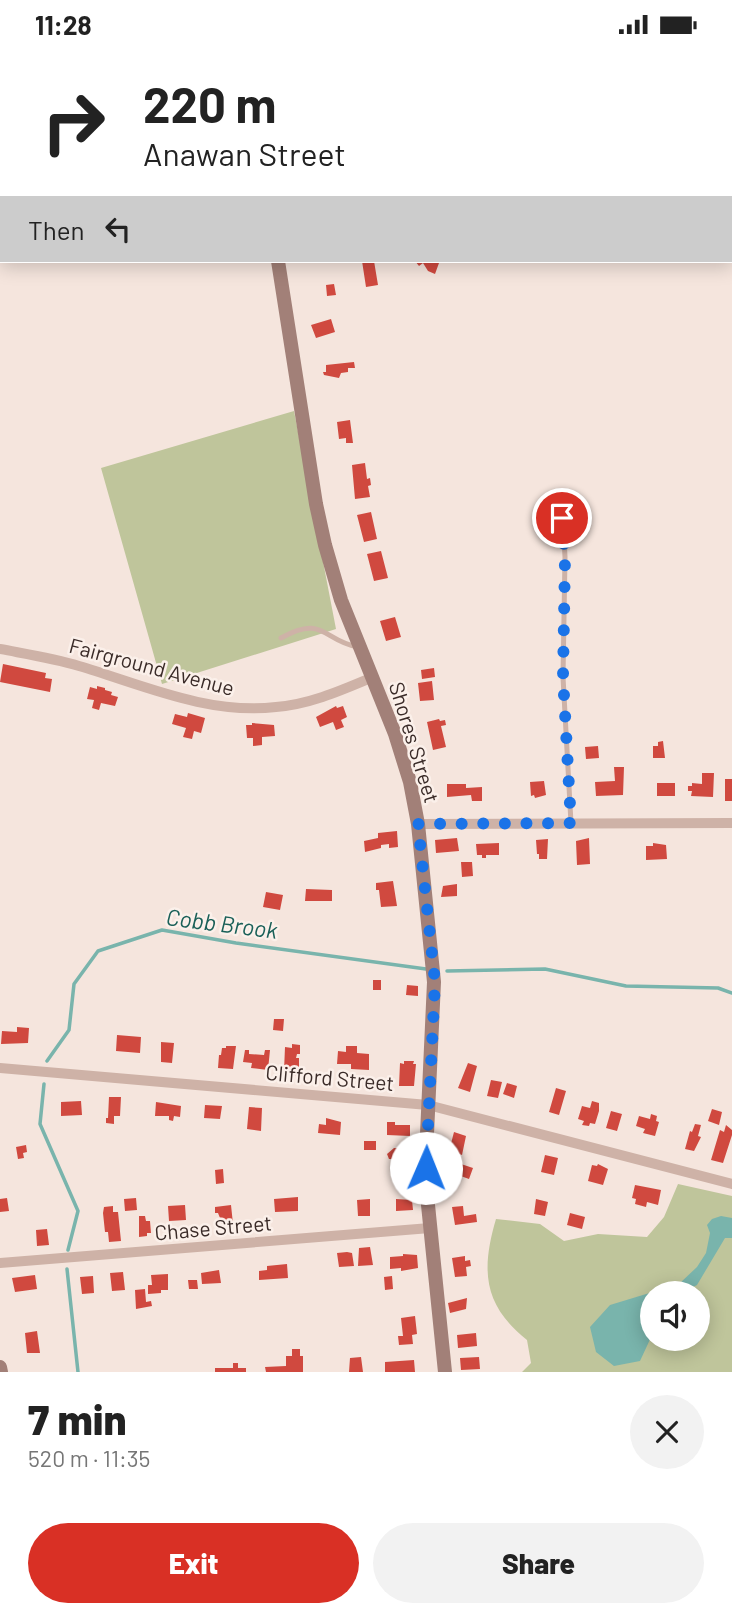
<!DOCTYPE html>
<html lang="en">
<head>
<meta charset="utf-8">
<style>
	:root { --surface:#fff; --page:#f2f2f2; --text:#222; --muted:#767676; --accent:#d93025 }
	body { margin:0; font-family:Barlow,sans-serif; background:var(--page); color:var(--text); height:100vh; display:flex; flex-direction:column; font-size:26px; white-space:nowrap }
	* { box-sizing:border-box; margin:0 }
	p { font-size:23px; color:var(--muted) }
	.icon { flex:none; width:38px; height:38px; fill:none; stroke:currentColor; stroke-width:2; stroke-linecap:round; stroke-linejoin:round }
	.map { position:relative; height:1323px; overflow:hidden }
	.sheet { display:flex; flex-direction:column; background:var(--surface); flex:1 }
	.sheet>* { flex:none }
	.banner { position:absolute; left:0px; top:0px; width:733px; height:214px; box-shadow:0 4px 18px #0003; background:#fff; color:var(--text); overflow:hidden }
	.fabs { position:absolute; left:640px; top:1232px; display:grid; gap:14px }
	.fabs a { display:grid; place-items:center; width:70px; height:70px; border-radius:50%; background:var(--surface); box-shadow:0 4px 18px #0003; font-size:35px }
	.pin { position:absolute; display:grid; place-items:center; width:60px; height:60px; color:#fff; margin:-30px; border:4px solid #fff; border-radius:50%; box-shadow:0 2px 7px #0007 }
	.me { position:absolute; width:77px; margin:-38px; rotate:1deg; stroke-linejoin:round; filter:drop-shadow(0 0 5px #0008) }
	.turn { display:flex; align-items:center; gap:24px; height:147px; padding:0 28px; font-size:32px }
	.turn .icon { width:91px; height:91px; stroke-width:2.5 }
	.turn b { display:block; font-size:49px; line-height:60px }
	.then { display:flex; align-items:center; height:66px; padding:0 28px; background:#0003; gap:14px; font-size:26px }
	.round { display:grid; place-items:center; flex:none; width:74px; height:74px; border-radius:37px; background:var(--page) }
	.summary { display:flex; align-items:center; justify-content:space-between; height:119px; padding:0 28px }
	h1 { font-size:42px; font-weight:800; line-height:52px }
	.action { display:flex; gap:14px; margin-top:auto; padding:14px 28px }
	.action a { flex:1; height:80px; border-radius:42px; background:var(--accent); color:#fff; font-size:28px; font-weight:800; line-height:80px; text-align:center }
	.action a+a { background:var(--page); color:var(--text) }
	.status { display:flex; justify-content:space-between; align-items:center; height:49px; padding:0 35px; background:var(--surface); direction:ltr }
	.status svg { height:19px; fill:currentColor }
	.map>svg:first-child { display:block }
	.green { fill:#bfc59b; fill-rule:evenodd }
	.water { fill:#79b4ac }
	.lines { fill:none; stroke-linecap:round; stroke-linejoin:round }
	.stream { stroke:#79b4ac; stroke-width:3.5 }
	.building { fill:#d0493f }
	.lane { stroke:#ceb2a7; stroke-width:5 }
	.street { stroke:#ceb2a7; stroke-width:10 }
	.secondary { stroke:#a28078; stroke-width:14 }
	.route { stroke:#1a73e8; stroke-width:12; stroke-dasharray:0 21.6 }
	.labels { text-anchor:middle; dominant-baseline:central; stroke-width:5; stroke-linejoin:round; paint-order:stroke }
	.street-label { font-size:21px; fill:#3a2b28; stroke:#fbf0ea }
	.water-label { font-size:23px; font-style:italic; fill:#1a6058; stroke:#fbf0ea }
</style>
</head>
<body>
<div class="status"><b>11:28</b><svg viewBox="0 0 49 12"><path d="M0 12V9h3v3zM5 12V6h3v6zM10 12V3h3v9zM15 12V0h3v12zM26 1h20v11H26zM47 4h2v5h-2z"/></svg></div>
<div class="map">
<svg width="732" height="1323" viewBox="0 0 732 1323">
	<rect width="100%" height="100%" fill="#f5e5dd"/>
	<!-- green -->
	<path class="green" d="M294 362 336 580 162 635 101 419Z
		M678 1135 732 1147V1323H522L531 1314 527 1291C483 1256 481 1221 496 1170L540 1175 564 1192 598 1185 647 1188 664 1168ZM653 1244H698V1290H653Z"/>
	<!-- water -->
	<path class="water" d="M721 1167 732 1169V1189H725L697 1236 681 1244H653V1284L640 1312 614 1317 596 1303 590 1278 610 1256 679 1235 697 1218 706 1204 710 1184 707 1176 712 1170Z"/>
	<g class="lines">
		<!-- stream -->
		<path class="stream" d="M447 922 545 920 626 937 718 939 732 944
			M47 1012 69 981 74 935 98 902 162 881 236 894 426 920
			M44 1035 40 1075 78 1162 68 1201
			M67 1220 78 1323"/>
	</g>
	<!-- building -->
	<path class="building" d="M362 212H374L378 236 366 238Z
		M415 212 439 214 435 225 428 222 423 214 419 217Z
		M334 235 336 246 327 247 326 236Z
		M331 270 335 283 316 289 311 276Z
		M354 313 355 319H348V323L341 324 339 329 324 326 323 323H326V316Z
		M350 371 353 394H346V389L339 390 337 373Z
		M365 414 367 430 370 429 371 436 368 437 370 448 355 450 352 416Z
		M371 463 377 490 364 493 357 466Z
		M381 502 388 529 374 532 367 505Z
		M395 568 401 588 386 592 380 572Z
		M3 615 46 624 45 629 52 630 50 643 0 633Z
		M434 619 435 628 422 630 421 621Z
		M432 632 434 651 420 652 418 634Z
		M97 637 105 639V641L112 643 111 646 118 648 115 657 101 654 99 661 92 659 94 651 87 650 90 638 97 640Z
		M336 657 337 659 343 657 347 668 341 671 344 678 336 681 333 673 320 678 316 668Z
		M188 664 205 669 201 684 194 682 192 690 183 688 186 679 172 675 175 665 187 668Z
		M439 670 440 672 445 671 446 676 441 677 446 698 433 701 427 673Z
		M252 674 274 676 275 687 262 688V696L253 697V689H247L246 676H252Z
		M663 692 665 709H653V697H658V693Z
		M598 697 599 709 586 710 585 698Z
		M614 718H624L623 746 596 747 595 733 615 732Z
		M702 724H714L713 748 691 747 692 742H688V737H692V734L702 735Z
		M725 730H732V752H725Z
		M544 732 546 746 535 749 534 746 531 747 530 733Z
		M657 734H675V747H657Z
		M447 735H466V739L482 738V752H472L471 746 447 748Z
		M397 782 398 798 389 799V795L381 796V799L365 803 364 792 378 789V784Z
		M457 789 459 802 436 804 435 791Z
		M589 789 590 815 577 816 576 792Z
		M548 790 547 810H539V805H537L536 791Z
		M499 794V806H486V809H482V806H477L476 795Z
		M653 794 666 796 667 810 646 811V797H653Z
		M461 813H472L473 827 462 828Z
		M393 832 397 857 381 858 379 841H376V834Z
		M457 835V847L441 848 443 837Z
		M306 840 332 841V852H305Z
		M266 843 283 846 280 861 263 858Z
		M373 931H381V941H373Z
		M407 936 418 937V947L406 946Z
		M274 970H284L283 982 273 981Z
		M17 978 29 979 28 994 1 995 2 982 17 983Z
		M117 986 141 988 140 1004 116 1002Z
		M161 993 174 994 172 1014 161 1013Z
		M292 995 300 996V1005H297L296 1009H299V1027L286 1026V1022H284L285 998 292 999Z
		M226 997H236L233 1020 218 1019 219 1006H221L222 999H226Z
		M346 997H357V1004L369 1005V1021L351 1020V1015H337L338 1002 346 1003Z
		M245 1001H249V1005L264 1006 265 1001H270L268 1021 251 1019 252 1014 243 1013Z
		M404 1012H414L413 1015H416L414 1037H399L400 1014 404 1015Z
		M468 1014 477 1017 470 1043 458 1039Z
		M491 1031 502 1033 498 1049 487 1047Z
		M507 1034 517 1037 514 1049 503 1045Z
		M556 1039 566 1042 559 1066 549 1063Z
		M109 1048H121L120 1067H114V1075L106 1074V1069H108Z
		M81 1052 82 1066 61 1067V1053Z
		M592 1052 599 1054V1062L595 1075 590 1074 589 1077 582 1076 584 1072 578 1070 582 1057 590 1059Z
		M156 1053 181 1057 180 1068 174 1067 173 1072 169 1071V1067H155Z
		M205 1056 222 1057 220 1070 204 1069Z
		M249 1058 262 1059 261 1082 247 1080Z
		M712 1060 722 1063 719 1076 708 1072Z
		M611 1062 622 1065 617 1082 606 1079Z
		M651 1065 657 1067 656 1072 659 1073 655 1087 643 1084 645 1080 636 1077 639 1067 650 1070Z
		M326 1069 341 1073 340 1086 318 1084 319 1075 326 1076Z
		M387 1073H395V1076H410V1087L387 1086Z
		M695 1075 701 1076 698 1087 701 1088 694 1102 685 1100 690 1082 692 1083Z
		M726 1076 732 1081V1086L723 1114 711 1111 720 1081 724 1083Z
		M454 1083 466 1087 462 1106 459 1105 457 1113 447 1110Z
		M364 1092H376V1101H364Z
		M26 1096 27 1103 23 1104 24 1109 18 1110 16 1098Z
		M394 1099H409V1111L389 1110 387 1105Z
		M545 1106 558 1109 554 1126 541 1123Z
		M461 1115 473 1119 469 1130 458 1126Z
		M598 1115 608 1120 603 1136 588 1132 592 1116 597 1117Z
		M223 1120 224 1134 216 1135 215 1121Z
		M406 1120V1123L411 1122 412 1134 396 1135 395 1121Z
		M635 1136 661 1141 658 1156 647 1153 646 1158 635 1155 636 1150 632 1149Z
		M298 1148V1162L275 1163 274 1150Z
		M7 1149 9 1162 0 1163V1150Z
		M136 1149 137 1161 125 1162 124 1150Z
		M370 1150V1167H358L357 1151Z
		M396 1150 412 1151 413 1161 396 1162Z
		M536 1150 548 1153 545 1167 534 1165Z
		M185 1156 186 1171 169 1172 168 1157Z
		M231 1156 233 1175 221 1178 220 1169 218 1164H215V1158Z
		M113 1157V1163H118L121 1192 109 1193 108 1183H105L103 1164 104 1158Z
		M463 1157 464 1167 476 1165 477 1173 455 1176 452 1158Z
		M570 1164 585 1168 582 1180 567 1176Z
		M139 1167H145L146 1172H150L151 1184H147V1187L139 1188Z
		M47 1180 49 1196 37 1197 36 1181Z
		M370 1198 373 1216 358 1217 359 1199Z
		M347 1203 352 1204 354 1217 339 1218 337 1204Z
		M403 1205 417 1206 418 1219 401 1222V1219L390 1220V1208L403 1207Z
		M465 1207V1212L470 1211 471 1217 466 1218 467 1227 455 1228 452 1209Z
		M287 1215 288 1229 259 1231V1222L267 1221V1217Z
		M219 1221 221 1234 202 1235 201 1224Z
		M123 1223 125 1241 112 1242 110 1224Z
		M168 1225V1241H161V1244L148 1245V1236H152L151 1226Z
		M35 1226 37 1240 15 1243 12 1229Z
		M93 1227 94 1244 82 1245 80 1228Z
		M392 1227 393 1240 385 1241 384 1228Z
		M188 1231H197L198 1240H189Z
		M145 1240 146 1253 151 1252 152 1257 136 1260 135 1241Z
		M467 1249 466 1260 450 1264 448 1254Z
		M415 1267 417 1285 412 1286 413 1295 399 1296 398 1287H403L401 1269Z
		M37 1282 40 1304H27L25 1284Z
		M476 1284 477 1297 458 1299 457 1286Z
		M292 1300H300V1307H303V1323H266L265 1318 286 1317V1307H292Z
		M361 1308 363 1323H349L350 1309Z
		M479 1308 480 1320 461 1321 460 1309Z
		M414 1311 415 1323H385V1313Z
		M233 1314H238V1319H246V1323H215V1319H233Z"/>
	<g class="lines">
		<!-- lane -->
		<path class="lane" d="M563 469 565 508 563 628 571 774
			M281 589C324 565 323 592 358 598"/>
		<!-- street -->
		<path class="street" d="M0 600C26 605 53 609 79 617 143 636 208 666 276 658 311 655 342 641 373 628
			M418 775 732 774
			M0 1019 428 1056 732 1135
			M0 1214 430 1179"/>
		<!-- secondary -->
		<path class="secondary" d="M205 0 206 2
			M343 2 347 0
			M278 212 316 455 325 496 341 551 395 685 410 733 418 775 434 933 427 1085V1146L445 1323
			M0 1318 1 1323"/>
	</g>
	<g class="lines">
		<!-- route -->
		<path class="route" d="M426 1119 435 933 418 775 571 774 563 628 565 509 562 469"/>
	</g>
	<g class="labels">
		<!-- street labels -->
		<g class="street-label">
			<text transform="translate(152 617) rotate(15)">Fairground Avenue</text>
			<text transform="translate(415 693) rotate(73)">Shores Street</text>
			<text transform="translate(330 1028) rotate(5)">Clifford Street</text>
			<text transform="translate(213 1178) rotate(-5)">Chase Street</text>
		</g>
		<!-- water labels -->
		<g class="water-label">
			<text transform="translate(222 874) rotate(7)">Cobb Brook</text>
		</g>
	</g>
</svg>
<div class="fabs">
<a><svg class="icon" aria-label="sound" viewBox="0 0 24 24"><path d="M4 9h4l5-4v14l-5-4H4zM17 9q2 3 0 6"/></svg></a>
</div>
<div class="pin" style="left:562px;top:469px;background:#d93025"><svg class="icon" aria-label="arrive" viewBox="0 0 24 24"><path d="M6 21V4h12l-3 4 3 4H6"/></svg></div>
<svg class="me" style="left:426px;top:1119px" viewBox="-20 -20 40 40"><circle r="19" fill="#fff"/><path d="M0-13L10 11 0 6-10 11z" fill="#1a73e8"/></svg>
<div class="banner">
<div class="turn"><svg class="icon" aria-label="right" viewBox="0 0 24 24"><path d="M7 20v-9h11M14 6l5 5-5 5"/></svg><div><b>220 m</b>Anawan Street</div></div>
<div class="then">Then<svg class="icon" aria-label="left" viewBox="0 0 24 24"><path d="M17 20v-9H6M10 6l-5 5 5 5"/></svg></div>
</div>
</div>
<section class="sheet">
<div class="summary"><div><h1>7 min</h1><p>520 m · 11:35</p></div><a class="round"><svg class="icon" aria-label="close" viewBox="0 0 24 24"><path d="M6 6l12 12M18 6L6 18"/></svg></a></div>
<div class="action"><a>Exit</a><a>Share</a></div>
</section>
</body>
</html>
